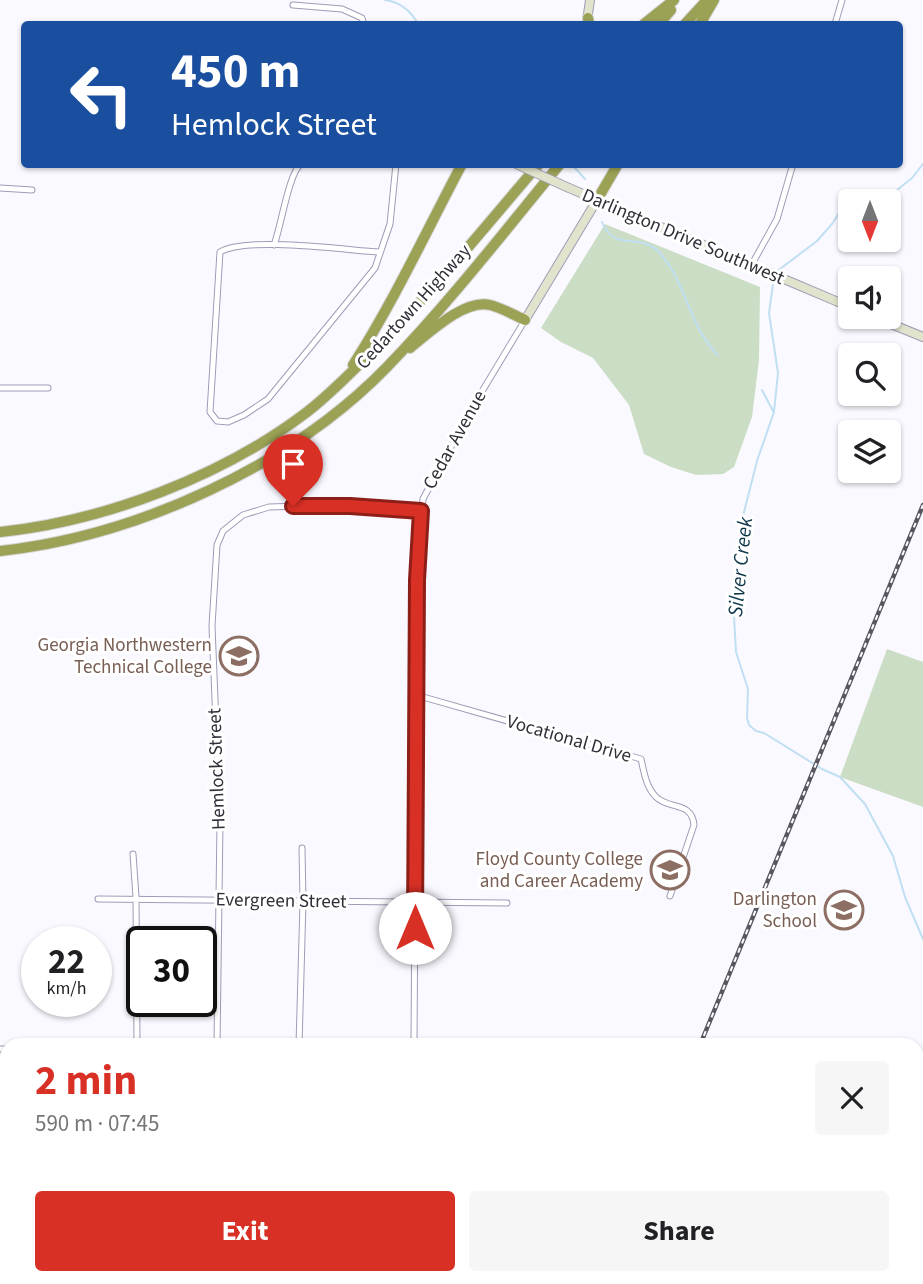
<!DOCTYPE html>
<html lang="en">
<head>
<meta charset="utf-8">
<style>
	:root { --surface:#fff; --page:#f6f6f6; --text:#202124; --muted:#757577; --accent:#d93025 }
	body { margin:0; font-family:"Source Sans 3",sans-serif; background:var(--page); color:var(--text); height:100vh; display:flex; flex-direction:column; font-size:26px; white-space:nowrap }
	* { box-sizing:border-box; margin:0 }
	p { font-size:23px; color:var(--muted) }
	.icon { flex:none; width:38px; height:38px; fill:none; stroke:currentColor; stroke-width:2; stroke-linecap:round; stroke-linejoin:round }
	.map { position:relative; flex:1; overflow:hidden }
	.drawer { position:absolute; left:0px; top:1038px; width:924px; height:247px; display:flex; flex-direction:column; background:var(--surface); border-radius:21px 21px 0 0; box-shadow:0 2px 5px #0004 }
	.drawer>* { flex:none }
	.hud { position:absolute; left:21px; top:21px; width:882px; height:147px; border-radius:7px; box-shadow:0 2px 5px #0004; background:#1a4fa0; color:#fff; overflow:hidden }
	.needle { width:46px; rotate:180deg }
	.fabs { position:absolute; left:838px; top:189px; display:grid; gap:14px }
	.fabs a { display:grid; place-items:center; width:63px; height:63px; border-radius:7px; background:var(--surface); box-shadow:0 2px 5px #0004; font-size:35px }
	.speed { position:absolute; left:21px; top:926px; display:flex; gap:14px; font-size:35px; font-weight:700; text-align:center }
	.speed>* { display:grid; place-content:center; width:91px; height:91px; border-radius:50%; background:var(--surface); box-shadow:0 2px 5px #0004; line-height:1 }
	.speed small { font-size:18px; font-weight:400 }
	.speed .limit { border:4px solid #111; border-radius:10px; background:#fff; color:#111 }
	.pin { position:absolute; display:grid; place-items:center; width:60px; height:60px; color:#fff; margin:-72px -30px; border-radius:50% 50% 50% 0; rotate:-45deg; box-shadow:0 0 7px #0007 }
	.pin .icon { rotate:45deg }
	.me { position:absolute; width:77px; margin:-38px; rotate:0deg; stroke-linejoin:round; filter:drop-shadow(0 0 5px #0008) }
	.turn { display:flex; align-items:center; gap:24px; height:147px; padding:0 35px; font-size:32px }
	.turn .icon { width:91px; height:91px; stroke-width:2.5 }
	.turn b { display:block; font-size:49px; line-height:60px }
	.round { display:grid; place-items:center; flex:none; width:74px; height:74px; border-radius:7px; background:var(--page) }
	.overview { display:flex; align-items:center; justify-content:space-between; height:119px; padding:0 35px }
	h1 { font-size:42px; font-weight:700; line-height:52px; color:var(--accent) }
	.action { display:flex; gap:14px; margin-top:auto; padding:14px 35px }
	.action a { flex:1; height:80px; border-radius:7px; background:var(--accent); color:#fff; font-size:28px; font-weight:700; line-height:80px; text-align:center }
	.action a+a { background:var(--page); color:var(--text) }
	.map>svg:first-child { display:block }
	.green { fill:#ccddc5 }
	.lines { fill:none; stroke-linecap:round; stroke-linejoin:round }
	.stream { stroke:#c0dff2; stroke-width:2 }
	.street-casing { stroke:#9f9cb7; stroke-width:7 }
	.secondary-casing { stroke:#9f9cb7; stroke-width:10 }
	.highway-casing { stroke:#d6d5d7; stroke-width:12 }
	.street { stroke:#fff; stroke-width:5 }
	.secondary { stroke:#e1e3cc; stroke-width:8 }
	.highway { stroke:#9ca255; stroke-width:10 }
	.rail-casing { stroke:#585761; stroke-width:4.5 }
	.rail { stroke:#fff; stroke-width:2; stroke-dasharray:5; stroke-linecap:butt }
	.secondary-bridge-casing { stroke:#9f9cb7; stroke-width:10; stroke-linecap:butt }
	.secondary-bridge { stroke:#e1e3cc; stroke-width:8 }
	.route-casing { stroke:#8d1f18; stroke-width:18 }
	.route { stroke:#d93025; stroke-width:12 }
	.labels { text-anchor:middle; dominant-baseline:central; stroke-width:6; stroke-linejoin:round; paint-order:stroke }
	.street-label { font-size:19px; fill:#302e39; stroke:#fff }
	.education-label { font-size:19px; fill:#785e54; stroke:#fff; text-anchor:end }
	.water-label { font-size:21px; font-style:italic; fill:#0d364b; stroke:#fff }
</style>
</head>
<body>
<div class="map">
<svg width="923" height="1284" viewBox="0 0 923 1284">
	<rect width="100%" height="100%" fill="#f9f9ff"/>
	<!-- green -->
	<path class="green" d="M605 224 760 287 759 360 752 417 734 467 723 474 696 475 671 467 644 454 629 405 593 358 561 342 541 328Z
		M887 649 923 662V807L840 777Z"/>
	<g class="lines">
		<!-- stream -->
		<path class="stream" d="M385 0C400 2 411 11 418 24
			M574 167 585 179
			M602 222C614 252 638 233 657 250 686 278 688 327 718 355
			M776 272 817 241 832 224 846 202 864 195 892 194 912 178 923 164
			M774 277 769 313 778 373 774 412 757 461 741 524 733 599 736 652 748 689 747 718 749 725 756 731 764 733 822 769 840 777 865 804 893 856 905 897 923 939
			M762 390 773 411
			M917 1072 923 1052
			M917 1149H923
			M891 1284 892 1278"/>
		<defs>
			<path id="street" d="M293 5 342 9 362 18 364 24
				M835 24 842 0
				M0 188 32 190
				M274 245C281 227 289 172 301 164
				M379 252C345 250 247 236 220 252L210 412 217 421 228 422 244 415 268 399 375 268 390 224 396 164
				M751 266 777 219 793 164
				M0 388H48
				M416 695 641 759C644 772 646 787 656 797 669 810 692 801 694 825L670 896
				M133 854 136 897 137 1045
				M98 899 507 903
				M217 1045 220 822 212 626 217 545 223 531 243 515 269 507 335 505 421 511
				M299 1045 303 902 302 848
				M414 1045 417 580 423 499 469 413 525 320
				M0 1049H7
				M0 1189H7
				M94 1284V1278
				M291 1284 292 1278
				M410 1284V1278"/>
			<path id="secondary" d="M587 21 590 0
				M569 188 850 307
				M874 317 923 337
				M525 320 597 200"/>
			<path id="highway" d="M588 18 589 24
				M644 24 674 0
				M659 24 671 10
				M685 24 707 0
				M700 24 714 0
				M597 200 618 164
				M410 348C429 333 464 299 490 305 502 308 514 315 525 320
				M353 365C394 301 426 232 462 164
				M0 532C105 521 223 476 307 412 328 396 347 376 366 358 428 298 482 230 539 164
				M0 551C137 536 291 466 387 367 449 303 504 232 560 164"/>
		</defs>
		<!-- street casing -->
		<use href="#street" class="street-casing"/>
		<!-- secondary casing -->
		<use href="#secondary" class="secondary-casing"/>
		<!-- highway casing -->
		<use href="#highway" class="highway-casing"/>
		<!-- street -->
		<use href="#street" class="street"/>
		<!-- secondary -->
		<use href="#secondary" class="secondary"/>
		<!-- highway -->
		<use href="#highway" class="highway"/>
		<defs>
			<path id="rail" d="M700 1045 923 505
				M600 1284 603 1278"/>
		</defs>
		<!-- rail casing -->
		<use href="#rail" class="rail-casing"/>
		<!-- rail -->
		<use href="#rail" class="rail"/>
		<defs>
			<path id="secondary-bridge" d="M516 164 569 188"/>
		</defs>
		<!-- secondary-bridge casing -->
		<use href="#secondary-bridge" class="secondary-bridge-casing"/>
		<!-- secondary-bridge -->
		<use href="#secondary-bridge" class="secondary-bridge"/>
	</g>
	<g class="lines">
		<defs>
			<path id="route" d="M293 506H350L421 511 417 580 415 928"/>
		</defs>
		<!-- route casing -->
		<use href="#route" class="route-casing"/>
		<!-- route -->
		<use href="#route" class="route"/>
	</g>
	<!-- icons -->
	<defs>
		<symbol id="university-ring" viewBox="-11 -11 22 22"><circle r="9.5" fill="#fff" stroke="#8d6e63" stroke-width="1.5"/><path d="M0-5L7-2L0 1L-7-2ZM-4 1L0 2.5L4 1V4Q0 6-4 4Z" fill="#8d6e63"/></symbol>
		<symbol id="school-ring" viewBox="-11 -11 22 22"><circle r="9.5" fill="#fff" stroke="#8d6e63" stroke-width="1.5"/><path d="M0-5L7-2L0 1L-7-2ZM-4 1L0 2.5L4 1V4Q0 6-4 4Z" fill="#8d6e63"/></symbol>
	</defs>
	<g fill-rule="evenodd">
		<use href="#university-ring" x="217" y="634" width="44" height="44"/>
		<use href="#school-ring" x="648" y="848" width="44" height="44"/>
		<use href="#school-ring" x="822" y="888" width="44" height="44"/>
	</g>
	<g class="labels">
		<!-- street labels -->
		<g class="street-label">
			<text transform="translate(683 237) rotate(23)">Darlington Drive Southwest</text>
			<text transform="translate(414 307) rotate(-48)">Cedartown Highway</text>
			<text transform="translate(455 440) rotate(-61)">Cedar Avenue</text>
			<text transform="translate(569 739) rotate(16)">Vocational Drive</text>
			<text transform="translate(217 769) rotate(-92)">Hemlock Street</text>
			<text transform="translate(281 901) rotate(1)">Evergreen Street</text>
		</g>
		<!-- education labels -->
		<g class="education-label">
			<text x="212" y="645">Georgia Northwestern<tspan x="212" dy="22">Technical College</tspan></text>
			<text x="643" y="859">Floyd County College<tspan x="643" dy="22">and Career Academy</tspan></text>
			<text x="817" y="899">Darlington<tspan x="817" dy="22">School</tspan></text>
		</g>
		<!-- water labels -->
		<g class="water-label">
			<text transform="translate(740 567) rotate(-84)">Silver Creek</text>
		</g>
	</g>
</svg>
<div class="fabs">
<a><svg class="needle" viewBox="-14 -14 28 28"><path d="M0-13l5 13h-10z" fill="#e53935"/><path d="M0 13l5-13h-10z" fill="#757577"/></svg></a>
<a><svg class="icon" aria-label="sound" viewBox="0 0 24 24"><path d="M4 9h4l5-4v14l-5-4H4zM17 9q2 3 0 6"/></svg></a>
<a><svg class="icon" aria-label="search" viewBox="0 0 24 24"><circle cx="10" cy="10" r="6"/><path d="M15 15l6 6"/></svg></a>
<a><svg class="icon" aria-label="layers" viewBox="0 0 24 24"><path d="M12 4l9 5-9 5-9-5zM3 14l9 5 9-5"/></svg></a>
</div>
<div class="speed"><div>22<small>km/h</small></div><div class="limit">30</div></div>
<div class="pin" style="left:293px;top:506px;background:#d93025"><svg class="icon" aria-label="arrive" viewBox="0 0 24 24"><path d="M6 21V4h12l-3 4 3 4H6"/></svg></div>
<svg class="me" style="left:415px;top:928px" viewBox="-20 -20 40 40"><circle r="19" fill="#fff"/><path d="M0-13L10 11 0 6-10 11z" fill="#d93025"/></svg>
<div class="hud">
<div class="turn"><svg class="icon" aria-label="left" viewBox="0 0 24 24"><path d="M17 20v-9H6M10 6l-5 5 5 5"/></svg><div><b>450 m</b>Hemlock Street</div></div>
</div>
<section class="drawer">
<div class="overview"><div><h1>2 min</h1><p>590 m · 07:45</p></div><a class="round"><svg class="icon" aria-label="close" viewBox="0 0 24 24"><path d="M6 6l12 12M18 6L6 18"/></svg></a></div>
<div class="action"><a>Exit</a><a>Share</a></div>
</section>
</div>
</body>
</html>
